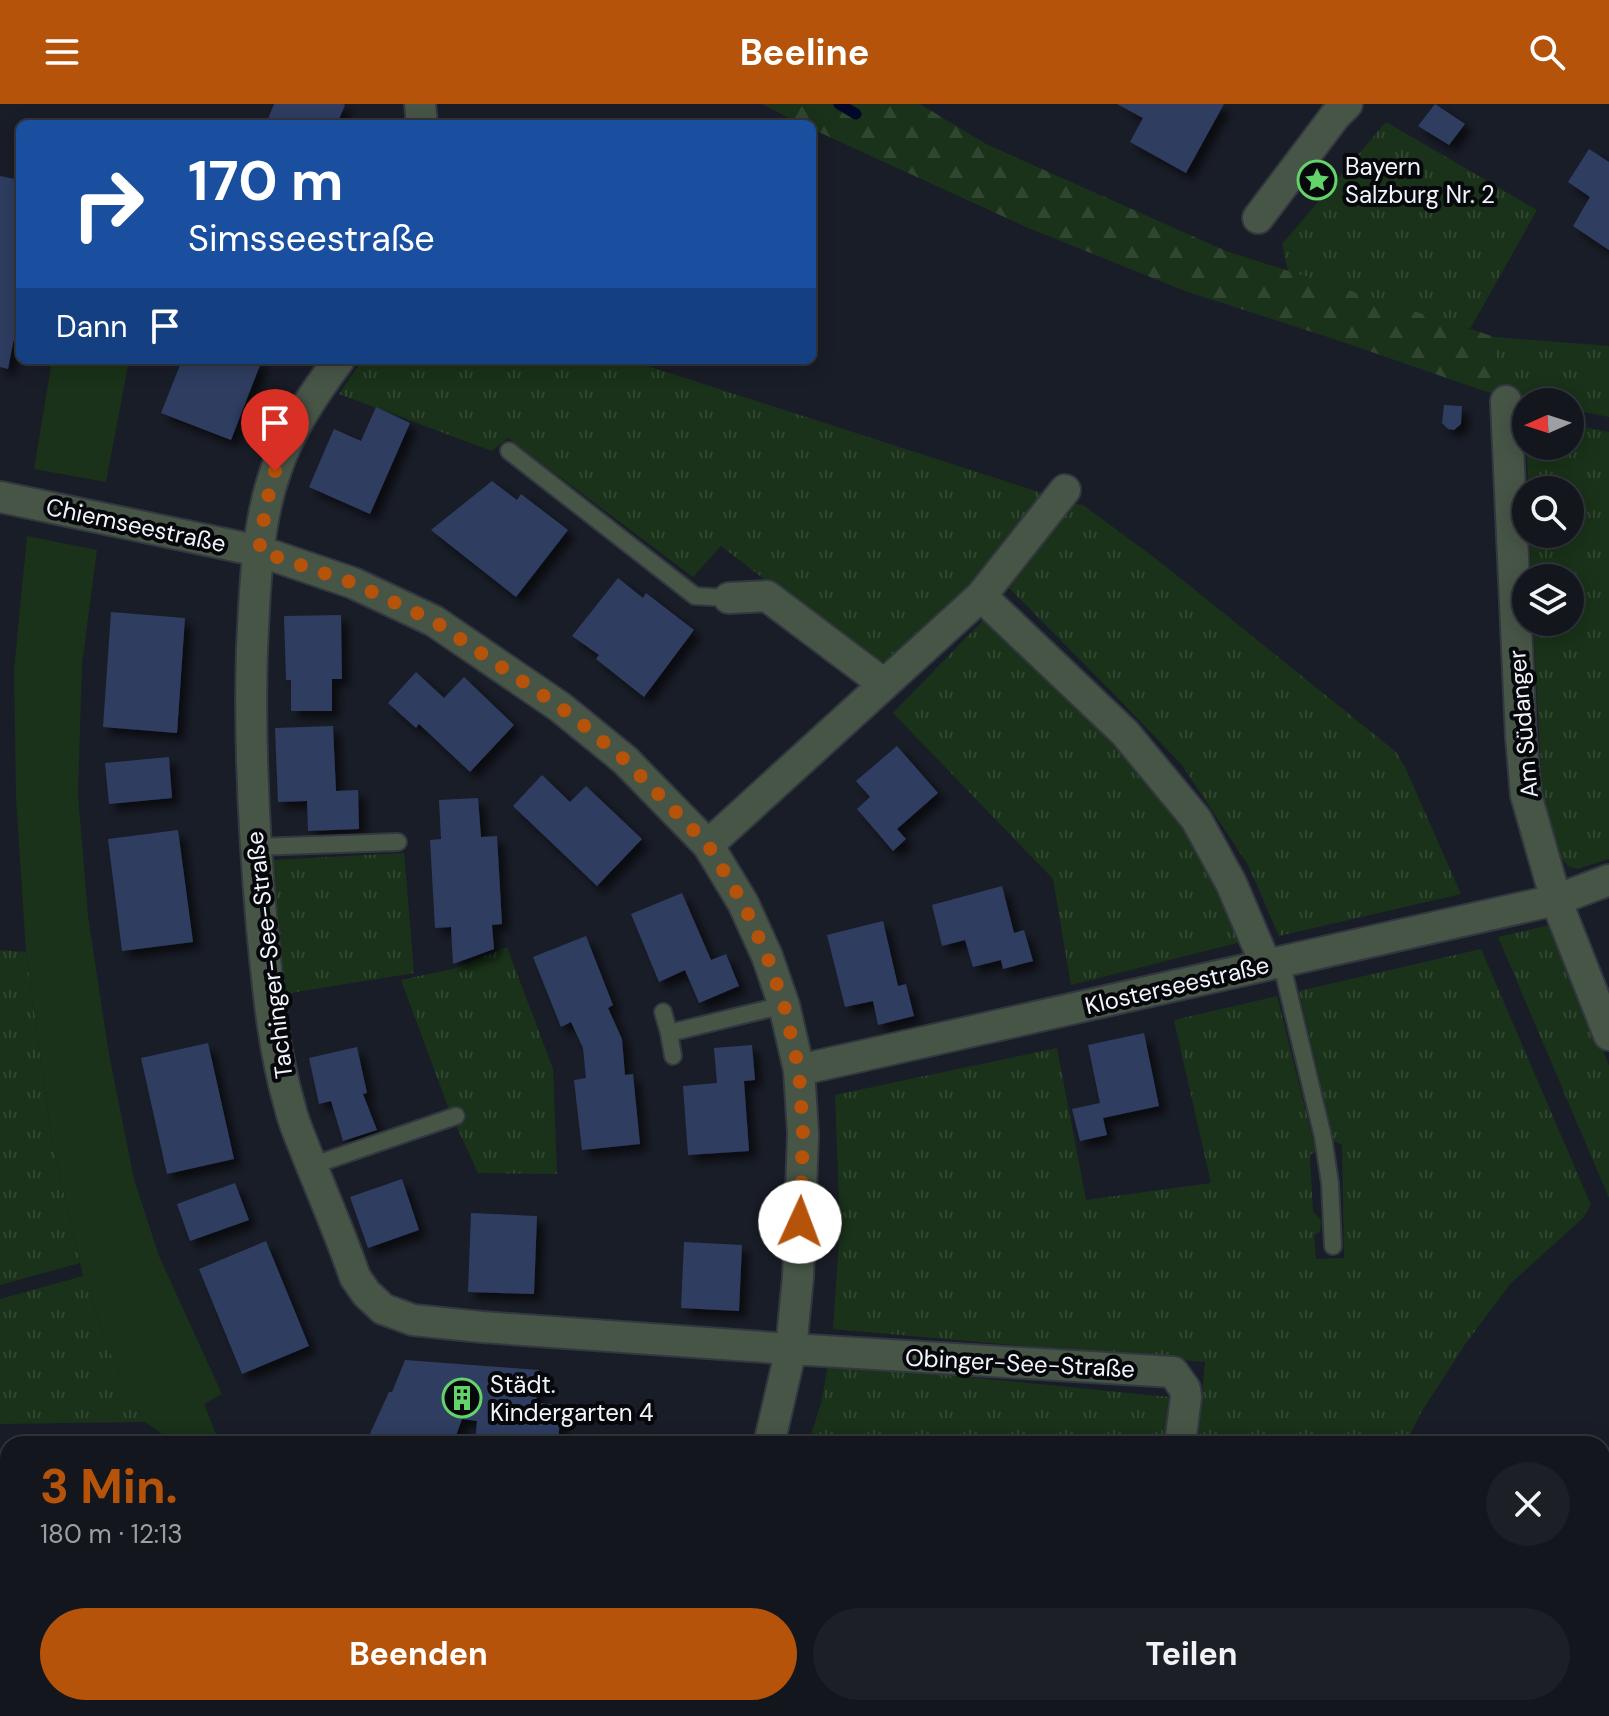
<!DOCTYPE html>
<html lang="de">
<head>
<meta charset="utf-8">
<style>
	:root { --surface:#13161d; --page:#1c1f26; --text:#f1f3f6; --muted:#9d9fa4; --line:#32353b; --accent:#b45309 }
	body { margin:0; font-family:"DM Sans",sans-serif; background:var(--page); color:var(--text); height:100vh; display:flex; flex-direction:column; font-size:30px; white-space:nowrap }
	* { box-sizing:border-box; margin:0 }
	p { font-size:26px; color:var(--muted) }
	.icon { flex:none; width:44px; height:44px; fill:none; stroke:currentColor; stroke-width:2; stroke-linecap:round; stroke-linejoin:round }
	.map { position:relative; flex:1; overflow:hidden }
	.panel { position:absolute; left:0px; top:1332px; width:1610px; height:280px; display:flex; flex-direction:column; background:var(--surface); border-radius:24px 24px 0 0; box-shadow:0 4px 20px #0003,0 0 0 2px var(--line) }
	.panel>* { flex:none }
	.banner { position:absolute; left:16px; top:16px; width:800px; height:244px; border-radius:12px; box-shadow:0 4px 20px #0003,0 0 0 2px var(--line); background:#1a4fa0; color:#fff; overflow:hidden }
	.needle { width:52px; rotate:267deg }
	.buttons { position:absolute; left:1512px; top:284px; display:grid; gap:16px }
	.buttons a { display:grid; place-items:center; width:72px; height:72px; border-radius:50%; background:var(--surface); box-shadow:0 4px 20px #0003,0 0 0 2px var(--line); font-size:40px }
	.pin { position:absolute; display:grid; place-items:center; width:68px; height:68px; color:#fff; margin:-82px -34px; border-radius:50% 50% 50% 0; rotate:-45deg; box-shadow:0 0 8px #0007 }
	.pin .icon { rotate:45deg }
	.me { position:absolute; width:88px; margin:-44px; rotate:2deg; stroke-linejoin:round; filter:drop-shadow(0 0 6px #0008) }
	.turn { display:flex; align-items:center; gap:28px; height:168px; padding:0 40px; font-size:36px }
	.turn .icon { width:104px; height:104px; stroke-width:2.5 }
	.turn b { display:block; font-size:56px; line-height:68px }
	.then { display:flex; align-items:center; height:76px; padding:0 40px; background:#0003; gap:16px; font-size:30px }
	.round { display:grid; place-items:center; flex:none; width:84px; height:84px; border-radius:42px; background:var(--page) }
	.overview { display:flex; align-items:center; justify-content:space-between; height:136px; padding:0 40px }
	h1 { font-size:48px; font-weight:700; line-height:60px; color:var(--accent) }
	.cta { display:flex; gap:16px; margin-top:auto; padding:16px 40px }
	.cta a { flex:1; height:92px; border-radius:48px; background:var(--accent); color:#fff; font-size:32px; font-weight:700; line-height:92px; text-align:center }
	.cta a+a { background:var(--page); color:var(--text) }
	header { display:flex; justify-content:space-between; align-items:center; height:104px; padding:0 40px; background:var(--accent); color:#fff; font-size:36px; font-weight:700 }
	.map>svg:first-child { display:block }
	.grass { fill:url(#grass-tufts) }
	.forest { fill:url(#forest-firs) }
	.park { fill:#193219 }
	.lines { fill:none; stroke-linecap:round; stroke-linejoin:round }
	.stream { stroke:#030828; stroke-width:11 }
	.building { fill:#2f3d61; filter:url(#shadow) }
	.lane-casing { stroke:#333740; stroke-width:20 }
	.street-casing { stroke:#333740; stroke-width:34 }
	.lane { stroke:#475547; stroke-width:16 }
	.street { stroke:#475547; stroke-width:30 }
	.route { stroke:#b45309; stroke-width:14; stroke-dasharray:0 25.2 }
	.labels { text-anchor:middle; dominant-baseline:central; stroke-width:8; stroke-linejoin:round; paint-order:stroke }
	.poi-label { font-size:24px; fill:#f1f4fb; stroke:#06080c; text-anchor:start }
	.street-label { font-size:24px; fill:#f1f4fb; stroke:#06080c }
</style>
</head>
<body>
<header><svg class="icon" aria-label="menu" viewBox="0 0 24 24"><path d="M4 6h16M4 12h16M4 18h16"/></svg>Beeline<svg class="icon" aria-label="search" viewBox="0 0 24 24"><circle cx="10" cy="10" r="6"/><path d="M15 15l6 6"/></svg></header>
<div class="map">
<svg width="1609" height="1612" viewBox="0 0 1609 1612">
	<defs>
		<pattern id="grass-tufts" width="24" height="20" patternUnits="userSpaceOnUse" patternTransform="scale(2)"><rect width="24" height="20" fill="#193219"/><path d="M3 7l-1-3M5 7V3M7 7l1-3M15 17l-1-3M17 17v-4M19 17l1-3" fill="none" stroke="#304630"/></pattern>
		<pattern id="forest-firs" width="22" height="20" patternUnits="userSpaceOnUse" patternTransform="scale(2)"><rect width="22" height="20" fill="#193219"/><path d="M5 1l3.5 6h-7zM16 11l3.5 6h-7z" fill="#304630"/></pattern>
		<filter id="shadow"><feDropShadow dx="7" dy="7" stdDeviation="4" flood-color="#0009"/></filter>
	</defs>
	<rect width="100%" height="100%" fill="#191d27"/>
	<!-- grass -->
	<path class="grass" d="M1386 18 1537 106 1470 225 1288 167 1282 140Z
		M1495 233 1609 242V313L1570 305V298H1537L1484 287 1497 265 1493 245Z
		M362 256H629L1048 391 1020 432 890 558 868 555 721 442 693 473 508 334 492 347 339 290Z
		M1570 320 1609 328V755L1577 765 1568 762 1550 741 1543 699 1533 518H1570V474H1531L1530 430H1570V386H1528L1527 342H1570Z
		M1068 399 1083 401 1159 457 1396 648 1405 663 1461 790 1279 832 1248 761 1182 661 1110 586 1003 478Z
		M987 512 1165 695 1199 745 1221 788 1241 838 1071 881 1053 775 893 609Z
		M404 749 414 869 284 890 272 756Z
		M1554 820 1609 962V1094L1498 833Z
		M507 843 553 965 557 1070 478 1069 450 1008 401 876 452 865Z
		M1481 845 1591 1101 1583 1114 1511 1179 1466 1239 1422 1307 1405 1340H1198L1205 1258 833 1225 840 1123 835 991 1057 944 1086 1096 1211 1079 1174 916 1277 892 1316 1047 1310 1051 1313 1108 1321 1116 1320 1128 1314 1131 1316 1155 1344 1154 1342 1041 1334 1037 1299 887Z
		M0 846 26 848 52 1037 80 1159 0 1181Z
		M83 1172 121 1277 145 1318 0 1320V1195Z
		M828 1259 1169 1293 1163 1340H808L822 1296Z"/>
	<!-- forest -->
	<path class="forest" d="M762 0H920L986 40 1226 147 1495 233 1493 245 1497 265 1484 287 1343 238 1185 187 1026 123 812 25V20H800Z"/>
	<!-- park -->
	<path class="park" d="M52 256H129L106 378 34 365Z
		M27 432 97 446 82 560 78 690 88 812 109 950 134 1075 159 1152 222 1290 204 1300 220 1340H176L145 1318 121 1277 83 1172 52 1037 26 848 16 694 14 566Z
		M186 1604H316L313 1612H183Z"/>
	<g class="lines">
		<!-- stream -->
		<path class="stream" d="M839 0 856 10"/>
	</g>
	<!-- building -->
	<path class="building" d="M274 0H343L345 1 337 20H266Z
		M1117 0H1224L1186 69 1130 38 1143 14Z
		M1435 0 1465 20 1449 41 1418 22Z
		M1589 45 1609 58V146L1573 122 1590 93 1568 78Z
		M0 72 20 76V204L8 265 0 263Z
		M182 256H262L231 336 161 309Z
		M1444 301 1462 302 1461 320 1454 326 1448 325 1442 319Z
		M376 303 410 319 370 410 309 383 334 325 361 337Z
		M492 377 517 396 521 390 568 426 516 493 431 426Z
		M618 474 643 494 646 489 694 526 644 593 596 555 599 551 572 532Z
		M111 508 185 514 177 629 103 623Z
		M341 511 342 575H332V607H291V576H286L284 512Z
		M416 568 444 594 464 573 514 621 470 668 419 620 416 624 388 599Z
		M333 622 336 687 358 686 359 725 308 727 307 697 278 698 275 624Z
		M897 642 938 689 897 725 906 735 893 747 857 705 870 693 856 677Z
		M169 653 172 694 109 700 105 659Z
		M542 671 570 698 586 682 642 735 597 782 513 702Z
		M478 694 481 733 497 732 502 820 492 821 494 845 453 860 451 823 435 824 430 736 441 735 439 696Z
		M178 726 193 838 122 847 108 735Z
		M1002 782 1014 829 1024 826 1033 857 1003 865 1001 856 973 863 965 836 942 842 932 801Z
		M682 789 711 856 726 850 739 882 699 899 685 866 659 878 631 810Z
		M883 817 898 882 906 880 914 912 878 921 873 897 845 903 827 831Z
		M586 832 613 901 608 904 622 935 625 971 633 970 640 1040 582 1046 574 976 586 974 583 944 571 918 561 923 533 853Z
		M1144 929 1159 1002 1103 1014 1107 1031 1080 1037 1072 1005 1100 999 1088 941Z
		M208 939 234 1055 167 1070 141 954Z
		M752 941 755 976 744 977 749 1047 688 1051 683 982 717 979 714 944Z
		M357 943 367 989 363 990 377 1026 343 1037 331 997 319 1000 309 954Z
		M402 1075 419 1126 368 1144 350 1093Z
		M235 1079 249 1116 190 1137 177 1100Z
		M471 1109 537 1112 534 1190 468 1188Z
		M266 1137 309 1242 242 1270 199 1165Z
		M684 1138 742 1141 739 1207 681 1204Z
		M405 1256 539 1266 536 1299 561 1301 558 1340 475 1339 477 1317 462 1315 453 1340H431L368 1334 389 1288H392Z
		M31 1604H106L103 1612H28Z
		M787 1604H808V1607L817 1608 818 1604H824L865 1610V1612H785Z
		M1211 1604H1272L1271 1612 1211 1606Z"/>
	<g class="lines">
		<defs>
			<path id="lane" d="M509 347 695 492 729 494
				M255 743 398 738
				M1281 857 1323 1033 1330 1079 1333 1142
				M663 908 669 929
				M673 952 669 929 784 901
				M311 1062 456 1012"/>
			<path id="street" d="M420 0 422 20
				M1258 114 1335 12 1347 0
				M339 256C314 289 289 326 276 366 256 422 255 486 252 545 249 639 254 731 262 824 268 884 273 945 290 1003 293 1017 299 1030 304 1043 321 1086 340 1129 355 1173L366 1189 383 1205 413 1216 482 1223 791 1245 1173 1268 1185 1285 1186 1293 1180 1340
				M1506 297 1521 633 1526 691 1556 796 1609 931
				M0 393 259 447 353 479 434 517 560 603 625 656 708 741 743 799 767 852 784 901 799 966 803 1030 798 1173 791 1245 769 1340
				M981 492 1065 386
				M729 494 767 492 884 580
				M708 741 981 492 1125 629 1196 715 1231 779 1266 861
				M799 966 1556 796 1609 776
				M413 1604 470 1612
				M1064 1604 1125 1612
				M351 1612 357 1604
				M649 1612 653 1604"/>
		</defs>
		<!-- lane casing -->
		<use href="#lane" class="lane-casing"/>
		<!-- street casing -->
		<use href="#street" class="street-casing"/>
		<!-- lane -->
		<use href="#lane" class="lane"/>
		<!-- street -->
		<use href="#street" class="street"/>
	</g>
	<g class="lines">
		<!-- route -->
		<path class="route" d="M275 367 266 401 259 447 353 479 434 517 560 603 582 620 625 656 708 741 743 799 767 852 784 901 799 966 803 1030 800 1118"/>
	</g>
	<!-- icons -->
	<defs>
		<symbol id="sight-ring" viewBox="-11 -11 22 22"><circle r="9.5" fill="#06080c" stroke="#62d469" stroke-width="1.5"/><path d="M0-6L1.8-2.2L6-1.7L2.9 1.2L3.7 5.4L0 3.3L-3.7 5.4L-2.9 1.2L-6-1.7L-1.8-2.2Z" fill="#62d469"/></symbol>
		<symbol id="building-ring" viewBox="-11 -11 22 22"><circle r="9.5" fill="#06080c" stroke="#62d469" stroke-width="1.5"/><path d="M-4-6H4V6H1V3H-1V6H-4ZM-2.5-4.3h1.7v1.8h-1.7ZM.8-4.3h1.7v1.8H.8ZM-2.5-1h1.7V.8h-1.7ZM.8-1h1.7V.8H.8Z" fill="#62d469"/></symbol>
	</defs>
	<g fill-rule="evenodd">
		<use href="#sight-ring" x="1295" y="54" width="44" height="44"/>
		<use href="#building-ring" x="440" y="1272" width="44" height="44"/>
	</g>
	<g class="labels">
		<!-- poi labels -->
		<g class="poi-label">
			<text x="1345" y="62">Bayern<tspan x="1345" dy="28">Salzburg Nr. 2</tspan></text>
			<text x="490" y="1280">Städt.<tspan x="490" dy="28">Kindergarten 4</tspan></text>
		</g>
		<!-- street labels -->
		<g class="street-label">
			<text transform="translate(136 421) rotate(12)">Chiemseestraße</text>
			<text transform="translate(1523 620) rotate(-95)">Am Südanger</text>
			<text transform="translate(269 851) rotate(-97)">Tachinger-See-Straße</text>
			<text transform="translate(1177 881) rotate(-13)">Klosterseestraße</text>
			<text transform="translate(1020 1259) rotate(3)">Obinger-See-Straße</text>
		</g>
	</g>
</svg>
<div class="buttons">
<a><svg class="needle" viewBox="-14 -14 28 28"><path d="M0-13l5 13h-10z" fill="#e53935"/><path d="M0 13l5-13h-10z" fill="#9d9fa4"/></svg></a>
<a><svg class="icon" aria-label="search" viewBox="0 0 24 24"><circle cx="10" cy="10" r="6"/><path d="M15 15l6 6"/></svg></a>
<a><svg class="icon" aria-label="layers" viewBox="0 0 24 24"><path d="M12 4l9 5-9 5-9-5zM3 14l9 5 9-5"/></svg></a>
</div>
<div class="pin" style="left:275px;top:367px;background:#d93025"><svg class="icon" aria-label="arrive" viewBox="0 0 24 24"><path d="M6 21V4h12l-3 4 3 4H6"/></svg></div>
<svg class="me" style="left:800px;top:1118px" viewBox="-20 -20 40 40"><circle r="19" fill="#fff"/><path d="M0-13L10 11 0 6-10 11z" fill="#b45309"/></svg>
<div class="banner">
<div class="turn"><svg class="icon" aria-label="right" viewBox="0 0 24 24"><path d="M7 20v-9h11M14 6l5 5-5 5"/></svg><div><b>170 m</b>Simsseestraße</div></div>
<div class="then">Dann<svg class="icon" aria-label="arrive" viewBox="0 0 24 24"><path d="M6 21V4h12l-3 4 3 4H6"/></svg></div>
</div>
<section class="panel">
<div class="overview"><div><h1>3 Min.</h1><p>180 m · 12:13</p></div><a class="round"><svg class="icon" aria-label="close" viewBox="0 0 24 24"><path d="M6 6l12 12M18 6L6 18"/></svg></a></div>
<div class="cta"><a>Beenden</a><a>Teilen</a></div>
</section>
</div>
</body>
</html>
